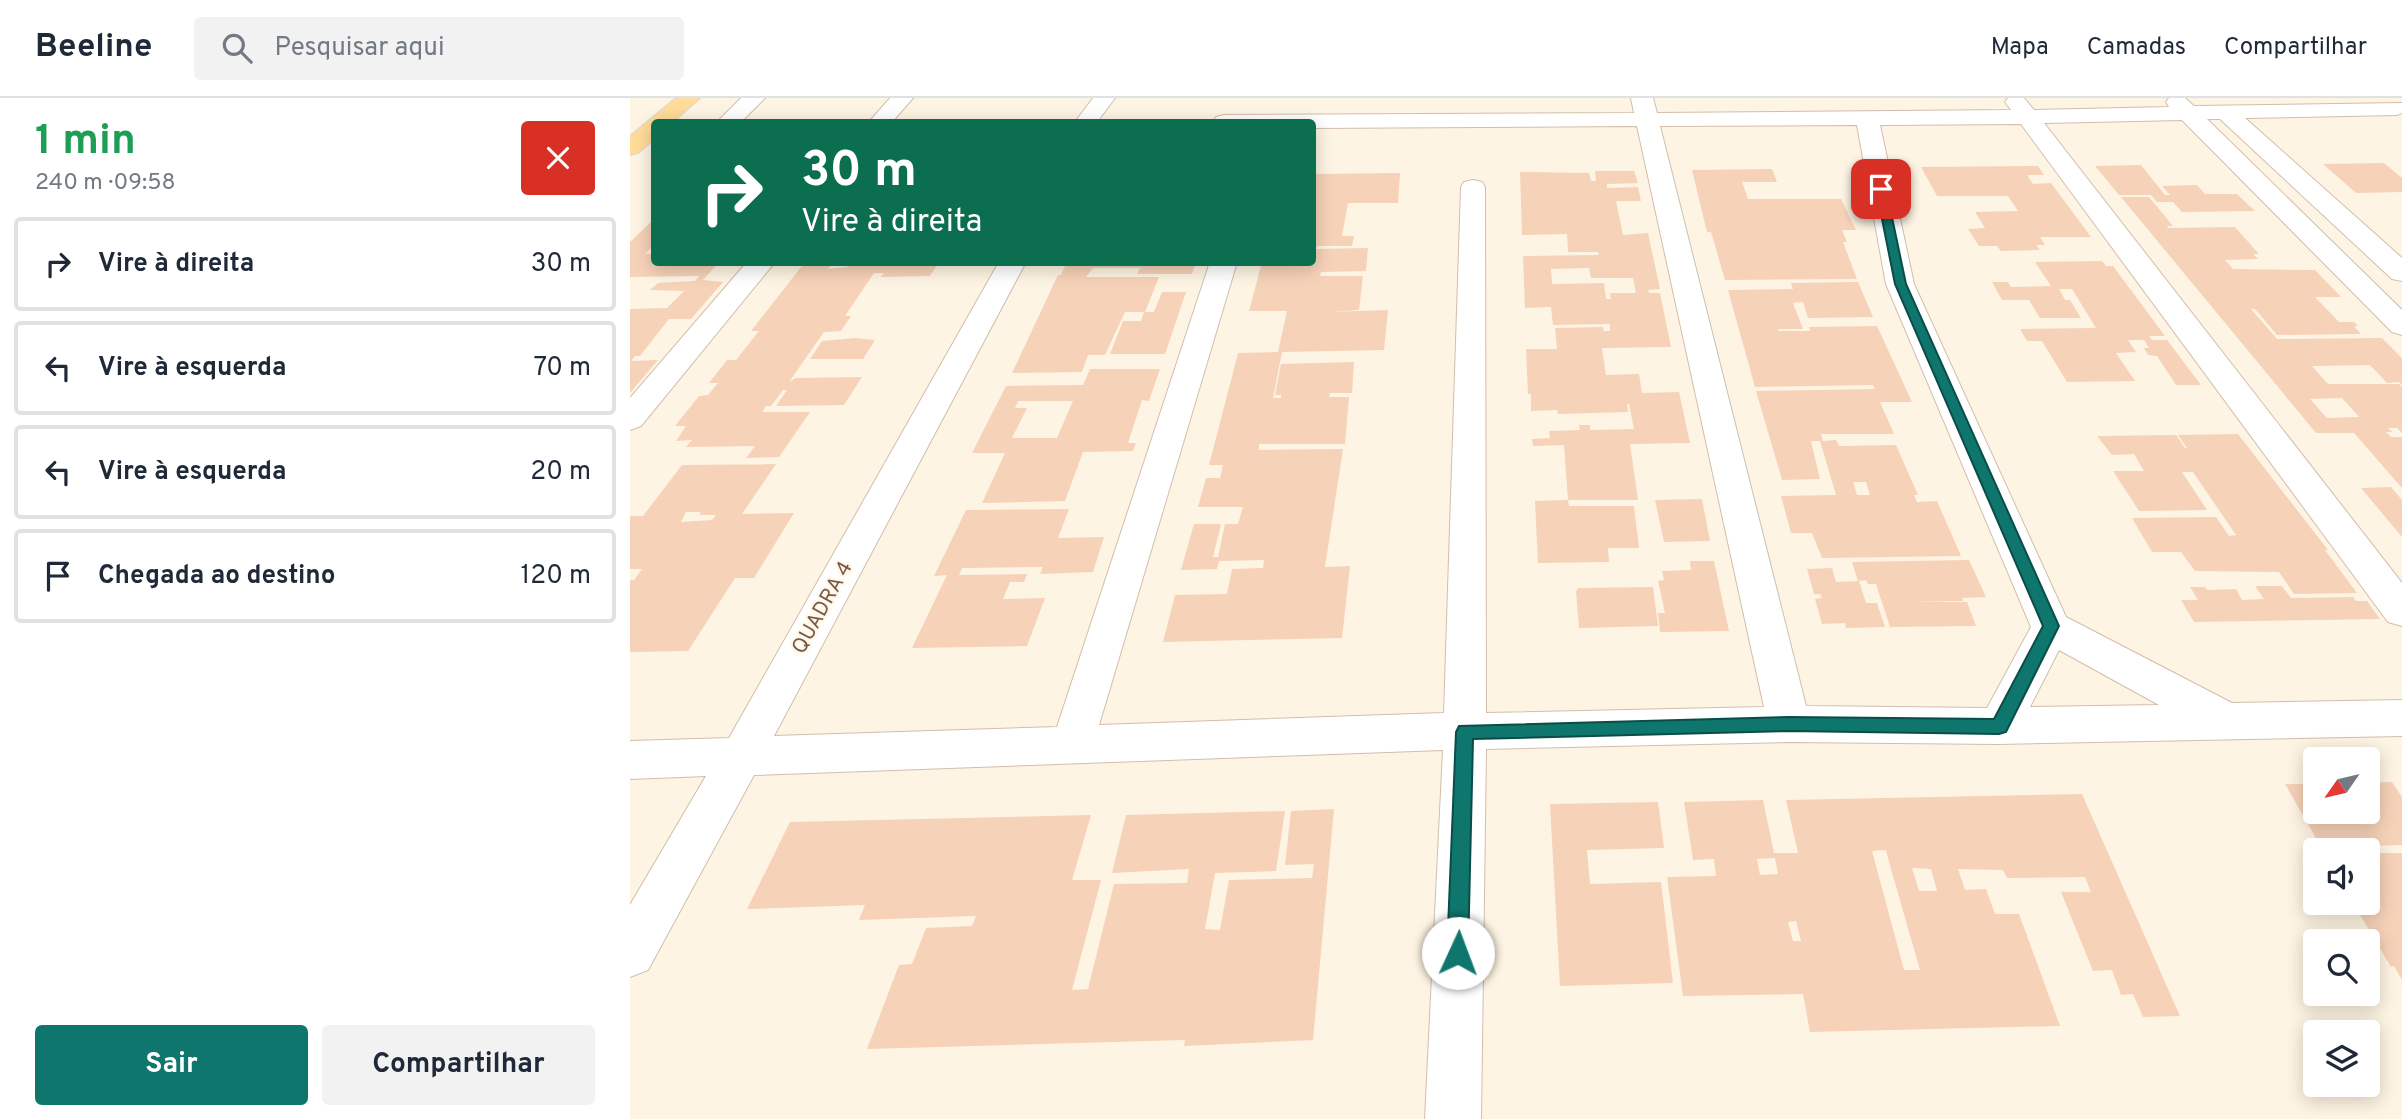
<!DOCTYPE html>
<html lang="pt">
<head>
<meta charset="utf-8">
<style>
	:root { --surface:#fff; --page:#f2f2f3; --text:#1f2937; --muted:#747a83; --line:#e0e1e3; --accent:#0f766e }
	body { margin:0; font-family:Overpass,sans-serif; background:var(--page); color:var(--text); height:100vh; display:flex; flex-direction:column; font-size:26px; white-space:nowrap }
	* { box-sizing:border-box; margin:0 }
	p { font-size:23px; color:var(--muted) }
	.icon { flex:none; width:38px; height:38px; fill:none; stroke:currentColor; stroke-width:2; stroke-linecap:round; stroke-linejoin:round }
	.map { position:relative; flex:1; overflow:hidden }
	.panel { display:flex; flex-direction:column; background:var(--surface); width:630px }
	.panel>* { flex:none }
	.banner { position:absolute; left:21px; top:21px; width:665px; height:147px; border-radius:7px; box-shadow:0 4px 18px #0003; background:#0b6e4f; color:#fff; overflow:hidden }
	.needle { width:46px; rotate:236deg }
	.fabs { position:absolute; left:1673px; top:649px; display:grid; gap:14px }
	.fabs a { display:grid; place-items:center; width:77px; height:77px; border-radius:7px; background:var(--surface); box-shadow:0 4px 18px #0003; font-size:35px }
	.pin { position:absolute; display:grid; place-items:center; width:60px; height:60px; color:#fff; margin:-30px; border-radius:14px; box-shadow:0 4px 10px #0006 }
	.me { position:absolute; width:77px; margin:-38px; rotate:2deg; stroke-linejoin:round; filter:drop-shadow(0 0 5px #0008) }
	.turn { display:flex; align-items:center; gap:24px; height:147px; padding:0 35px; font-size:32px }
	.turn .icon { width:91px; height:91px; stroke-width:2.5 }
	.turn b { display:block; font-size:49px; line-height:60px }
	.round { display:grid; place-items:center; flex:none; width:74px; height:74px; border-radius:7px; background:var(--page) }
	.head { display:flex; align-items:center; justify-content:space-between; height:119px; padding:0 35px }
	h1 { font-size:42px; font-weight:700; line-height:52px; color:#1e9e55 }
	.action { display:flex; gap:14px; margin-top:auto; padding:14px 35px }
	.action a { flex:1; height:80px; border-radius:7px; background:var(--accent); color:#fff; font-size:28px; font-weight:700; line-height:80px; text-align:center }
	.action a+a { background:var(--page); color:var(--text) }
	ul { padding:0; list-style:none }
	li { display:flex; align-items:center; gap:21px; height:94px; margin:0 14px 10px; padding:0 21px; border:4px solid var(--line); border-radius:7px }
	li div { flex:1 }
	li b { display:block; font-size:26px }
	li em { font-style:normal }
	header { display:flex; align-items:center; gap:42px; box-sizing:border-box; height:98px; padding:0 35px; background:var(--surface); border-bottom:2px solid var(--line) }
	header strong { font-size:33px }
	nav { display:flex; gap:38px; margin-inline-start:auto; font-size:24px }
	.search { width:490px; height:63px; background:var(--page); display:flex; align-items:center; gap:18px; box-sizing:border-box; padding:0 24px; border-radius:7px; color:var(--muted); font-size:26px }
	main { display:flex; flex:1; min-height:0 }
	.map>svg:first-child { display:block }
	.building { fill:#f6d2b8; fill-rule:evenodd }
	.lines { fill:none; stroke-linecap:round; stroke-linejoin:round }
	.minor-casing { stroke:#d2beab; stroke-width:2 }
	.major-casing { stroke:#dfd7d3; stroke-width:2 }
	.minor { fill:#fff; fill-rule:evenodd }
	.major { fill:#ffdc99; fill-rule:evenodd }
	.route { fill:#0f766e; stroke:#0a4d48; stroke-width:2 }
	.labels { text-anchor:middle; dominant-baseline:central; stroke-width:5; stroke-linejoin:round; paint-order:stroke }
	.street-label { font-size:21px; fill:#785a47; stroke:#fff8eb }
</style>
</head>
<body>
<header>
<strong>Beeline</strong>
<div class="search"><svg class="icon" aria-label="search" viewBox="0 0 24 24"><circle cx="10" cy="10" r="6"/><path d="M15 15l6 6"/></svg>Pesquisar aqui</div>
<nav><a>Mapa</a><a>Camadas</a><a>Compartilhar</a></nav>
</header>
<main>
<section class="panel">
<div class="head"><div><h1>1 min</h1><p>240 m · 09:58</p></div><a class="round" style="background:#d93025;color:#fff"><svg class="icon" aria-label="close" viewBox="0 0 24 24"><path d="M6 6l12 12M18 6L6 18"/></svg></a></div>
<ul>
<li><svg class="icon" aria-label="right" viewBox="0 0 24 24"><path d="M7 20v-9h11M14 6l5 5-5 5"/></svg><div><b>Vire à direita</b></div><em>30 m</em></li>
<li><svg class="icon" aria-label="left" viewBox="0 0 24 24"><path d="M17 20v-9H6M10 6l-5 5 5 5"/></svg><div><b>Vire à esquerda</b></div><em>70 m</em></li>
<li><svg class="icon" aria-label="left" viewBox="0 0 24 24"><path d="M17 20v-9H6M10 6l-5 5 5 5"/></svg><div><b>Vire à esquerda</b></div><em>20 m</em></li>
<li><svg class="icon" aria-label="arrive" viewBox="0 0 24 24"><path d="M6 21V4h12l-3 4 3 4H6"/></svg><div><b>Chegada ao destino</b></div><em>120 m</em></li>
</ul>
<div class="action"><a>Sair</a><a>Compartilhar</a></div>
</section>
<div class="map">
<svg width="1772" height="1021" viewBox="0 0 1772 1021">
	<rect width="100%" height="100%" fill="#fef4e3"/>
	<!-- building -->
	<path class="building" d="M1754 65 1772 80V94L1726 95 1693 66Z
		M1511 67 1535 97H1540L1532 88 1567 87 1575 96H1607L1625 113 1552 114 1543 104H1527L1521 97H1489L1465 68Z
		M1408 68 1414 77H1397L1403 86 1421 85 1461 139H1410L1415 147H1406L1410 152 1371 153 1367 148H1349L1338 131 1355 130 1345 114 1388 113 1378 98H1307L1291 69Z
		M1142 71 1147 84H1112L1118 101H1211L1226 132H1212L1217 144H1213L1227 181 1095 182 1081 134H1077L1062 72Z
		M965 73H1004L1008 85 977 86V90L1008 89 1011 103H986L993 137 1018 135 1030 191 1018 192 1019 195H1030L1041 249 972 250 976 277 1009 276 1012 295 1049 294 1060 345 1000 346 1008 402H938L934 347 903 348 902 341 920 340 919 333 950 332 949 327H960V332L1004 331 999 306H997L998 314 928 316 927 312 901 313V296H898L896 251H927L925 230 973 229 974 233H980V226L923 227 921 209 895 210 893 158 969 157 968 154H938L937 136 892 137 890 74 959 75 961 83H966ZM959 170 961 180H1003L1006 195H980L981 201H976L974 185 922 186 921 171Z
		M770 75 768 105H718L712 138H724L722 148H687L686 151 738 150 736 173 691 174 690 178H733L729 212 699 214 758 212 754 252 652 254 643 300H651V297H645L651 266 724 264 722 295H700L699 299H719L715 346H629V352L713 351 695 469 720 468 712 540 533 544 545 497 597 496 602 471 633 470 634 462 589 463 587 471 551 472 564 426H591L583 459H588L595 426H608L613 409H568L576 380H590L593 367H579L608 255 648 254 657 213H619L632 164H682V76Z
		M1491 99H1519L1543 128H1537L1538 130 1605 129 1629 156H1623L1628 161 1595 162 1603 171 1685 172 1711 199H1685L1709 224H1724L1728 228H1724L1731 236 1647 237 1625 211H1621L1647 241 1752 240 1766 254 1772 261V287L1769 284 1757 285 1740 267 1682 268 1698 286H1769L1772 289V335L1767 330H1758L1762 334H1756L1761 339H1772V390L1724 335H1686ZM1712 300 1729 319 1697 320 1680 301Z
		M24 121V147L15 156H24V164H89L73 182 93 184 61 221H39L10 258H5L1 263 28 262 0 295V211L37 210 54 193 20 192 28 185 65 183 69 178 0 179V144Z
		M1472 163 1476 168H1483L1535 238H1519L1522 242H1537L1571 287H1546L1527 258 1518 257 1514 250H1519L1514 242H1498L1506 254 1486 255 1505 283 1437 284 1412 243H1397L1390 231 1466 230 1442 191H1429L1435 202H1440L1451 220H1410L1399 202H1372L1362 184H1378L1381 189 1421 188 1405 164Z
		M175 164H203L198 171 217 169 221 164H309L300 178 251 179 254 175H244L215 218H221L211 233 194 234 159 284 166 280 232 279 214 307 146 308 157 292H153L141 308H136L132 314H180L149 359 116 360 125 348 56 349 62 342 46 343 56 328H45L69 298 78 297 88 285H79L97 262H106L129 233H121Z
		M437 164H566L562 176H507L510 170H463L456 179H529L515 214H495L475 257H458L452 274 382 275 428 177H431Z
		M1228 184 1243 219 1178 220 1173 204 1163 205 1173 231H1148L1149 233H1180L1179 229 1247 228 1282 304H1250L1264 336H1191L1193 343 1206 342 1209 348 1266 347 1288 397H1284L1287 404 1307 403 1331 458 1192 460 1182 435H1161L1151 398 1206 397 1190 343H1181L1190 381 1152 382 1126 293 1245 291 1243 287 1125 289 1098 192 1163 191 1161 185ZM1223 384H1236L1240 397H1227Z
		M532 194H556L535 256H480L493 223H511L514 214H524Z
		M225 240 245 242 233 261H180L192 243Z
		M460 271H530L519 303 512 302 498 345H506L503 353 453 354 435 403 352 405 375 355H342L376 288 453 287ZM388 303H443L427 340H382L397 310H385Z
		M1608 336 1698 452H1695L1727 495 1664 496 1649 474 1565 473 1551 454H1522L1502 420 1586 419 1599 438 1606 437 1563 374H1552L1577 412 1509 413 1483 373H1514L1504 356 1482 357 1467 338 1546 337 1555 350H1557L1548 337Z
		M146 366 112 416 164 415 124 480H105L58 553 0 554V482H4L12 471H0V418H13L52 367ZM56 414H71L69 417H86L82 422 51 424Z
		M1761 389 1772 402V439L1731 390Z
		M1072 401 1080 443 1034 444 1025 402Z
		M938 402 939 408H1004L1009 450H978L979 464 908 465 905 403Z
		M439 411 428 440 474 439 463 474 410 476 413 469 332 470 329 477 397 476 394 484H380L373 501 415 500 397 548 282 550 317 477 304 478 336 412Z
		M1339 462 1356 499 1332 500 1333 503 1279 504H1337L1346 528 1260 529 1246 486H1238L1236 482 1228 483 1222 464Z
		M1060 463H1084L1099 533 1030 534 1028 515H1035L1028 483 1034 482 1032 473 1061 472Z
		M1202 470 1206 484 1229 483 1236 505H1247L1255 529 1216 530 1215 525 1192 526 1185 501 1192 500 1190 496H1184L1177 471Z
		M1625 488H1652L1661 500 1723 499 1726 503H1737L1750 521 1564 524 1551 502H1568L1560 489H1575L1577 492 1606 491 1612 502 1634 501Z
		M1023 489 1028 528 949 530 946 494 948 490Z
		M1762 684 1772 699V747L1691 749 1655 686H1685V714H1738V685Z
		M1452 696 1550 918 1513 919 1503 896 1491 897 1482 872 1463 873 1431 794H1461L1455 779 1377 780 1373 772 1328 771 1335 792 1356 791 1365 816H1389L1430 928 1180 934 1173 896 1053 898 1037 779 1086 778 1084 761 1063 762 1054 704 1133 702 1144 755H1168L1156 702ZM1256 752 1261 771 1290 872H1274L1242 753ZM1145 760 1148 776 1130 777 1127 761ZM1282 770 1301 771 1307 793H1289ZM1166 823 1171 843H1163L1158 824Z
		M1028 704 1034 750 957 752 960 786 1031 784 1043 885 930 888 920 706Z
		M704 711 683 942 554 948 555 942 237 951 269 867 282 866 296 830 342 828 346 818 229 822 235 807 117 811 160 724 461 717 442 782H471L442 892 458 891 484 786 557 785 559 771 482 775 496 717 655 713 646 773 585 775 575 831 590 832 599 782 682 780 684 766 655 767 661 713Z
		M1738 755H1772V882L1764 868 1761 869 1723 805H1738Z"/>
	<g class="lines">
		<defs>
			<path id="minor" d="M111 0H135L111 24H87Z
				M260 0H283L262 24H239Z
				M463 0H485L467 24H445Z
				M1001 0H1023L1027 15 1381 12 1375 4 1378 0H1394L1404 12 1539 9 1536 4 1539 0H1555L1564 8 1772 5V15L1767 17 1615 20 1772 160V183L1762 181 1590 21H1577L1772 212V237L1762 234 1552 22 1414 25 1772 485V528L1758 524 1391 26 1250 27 1284 186 1436 519 1602 605 1772 602V638L1369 646 1159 644 856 651 851 1021H795L813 652 124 677 18 872 0 879V807L76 678 0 681V643L99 640 369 164H396L144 638 427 629 580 164H607L469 627 814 615 831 89 834 84 843 82 852 84 855 89 856 615 1134 609 1007 28 682 30V24H583L586 19 594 17 1004 15ZM1227 27 1256 186 1401 529 1357 610 1176 608 1030 28ZM1429 552 1529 607 1400 609Z
				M117 164H145L11 328 0 332V300Z"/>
			<path id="major" d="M46 0H70L43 24H24V41L8 55 0 57V38Z"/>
		</defs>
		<!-- minor casing -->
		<use href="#minor" class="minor-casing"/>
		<!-- major casing -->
		<use href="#major" class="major-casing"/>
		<!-- minor -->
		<use href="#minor" class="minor"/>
		<!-- major -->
		<use href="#major" class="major"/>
	</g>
	<!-- route -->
	<path class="route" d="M1251 88 1256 91 1276 186 1429 528 1376 634 1369 636 1159 633 843 641 838 855 835 862 828 865 820 862 817 855 826 634 829 628 1159 619 1364 621 1413 528 1265 186 1246 91Z"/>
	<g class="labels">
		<!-- street labels -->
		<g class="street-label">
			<text transform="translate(193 510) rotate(-61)">QUADRA 4</text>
		</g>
	</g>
</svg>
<div class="fabs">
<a><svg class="needle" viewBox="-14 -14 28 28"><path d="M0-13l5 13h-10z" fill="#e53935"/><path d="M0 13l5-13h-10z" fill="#747a83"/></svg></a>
<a><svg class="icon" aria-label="sound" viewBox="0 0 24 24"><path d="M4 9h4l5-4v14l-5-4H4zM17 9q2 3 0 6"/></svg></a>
<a><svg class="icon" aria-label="search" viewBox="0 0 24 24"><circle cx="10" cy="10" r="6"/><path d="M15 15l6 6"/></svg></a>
<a><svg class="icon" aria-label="layers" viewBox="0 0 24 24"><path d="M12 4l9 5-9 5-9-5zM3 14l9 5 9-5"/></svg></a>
</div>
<div class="pin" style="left:1251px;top:91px;background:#d93025"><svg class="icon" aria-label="arrive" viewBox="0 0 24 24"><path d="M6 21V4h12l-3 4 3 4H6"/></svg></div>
<svg class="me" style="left:828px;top:855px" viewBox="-20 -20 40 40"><circle r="19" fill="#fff"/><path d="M0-13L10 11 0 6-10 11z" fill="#0f766e"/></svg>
<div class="banner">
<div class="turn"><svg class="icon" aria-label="right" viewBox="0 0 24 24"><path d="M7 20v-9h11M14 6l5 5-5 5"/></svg><div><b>30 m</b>Vire à direita</div></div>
</div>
</div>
</main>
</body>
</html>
